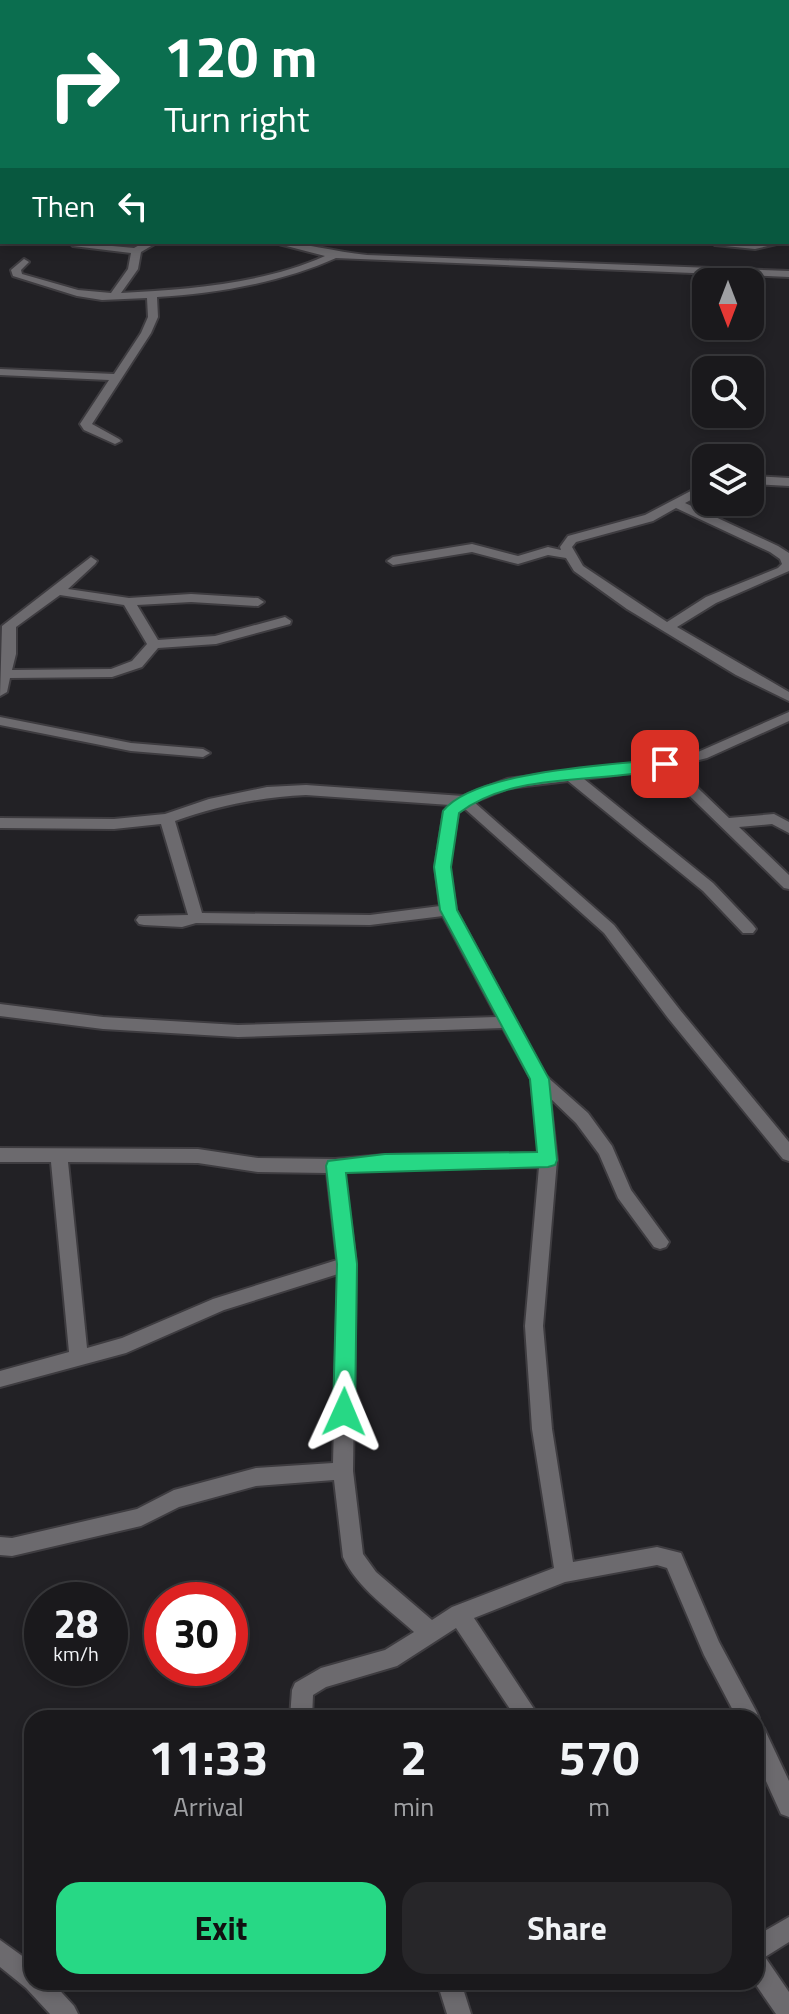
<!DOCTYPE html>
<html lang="en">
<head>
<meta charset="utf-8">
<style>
	:root { --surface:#1a191c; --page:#272629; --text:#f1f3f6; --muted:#9fa0a3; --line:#38383b; --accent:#27d885 }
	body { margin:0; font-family:"Titillium Web",sans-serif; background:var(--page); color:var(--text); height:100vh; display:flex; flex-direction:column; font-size:30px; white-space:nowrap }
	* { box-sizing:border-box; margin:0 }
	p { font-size:26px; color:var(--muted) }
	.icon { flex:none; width:44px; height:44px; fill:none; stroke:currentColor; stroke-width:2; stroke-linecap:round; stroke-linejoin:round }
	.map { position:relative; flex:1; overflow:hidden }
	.sheet { position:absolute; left:24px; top:1710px; width:740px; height:280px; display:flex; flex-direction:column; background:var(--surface); border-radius:24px; box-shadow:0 4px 12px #0003,0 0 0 2px var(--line) }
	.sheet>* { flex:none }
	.guide { position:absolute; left:0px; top:0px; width:790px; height:244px; box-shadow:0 4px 12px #0003,0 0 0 2px var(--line); background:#0b6e4f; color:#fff; overflow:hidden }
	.needle { width:52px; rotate:180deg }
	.buttons { position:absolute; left:692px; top:268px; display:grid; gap:16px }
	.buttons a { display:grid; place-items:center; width:72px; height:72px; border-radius:16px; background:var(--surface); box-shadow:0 4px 12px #0003,0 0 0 2px var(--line); font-size:40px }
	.speed { position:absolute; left:24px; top:1582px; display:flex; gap:16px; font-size:40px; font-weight:700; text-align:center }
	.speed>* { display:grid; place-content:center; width:104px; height:104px; border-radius:50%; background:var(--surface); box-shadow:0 4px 12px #0003,0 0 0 2px var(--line); line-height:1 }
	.speed small { font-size:20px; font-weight:400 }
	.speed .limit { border:12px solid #d22; background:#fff; color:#111 }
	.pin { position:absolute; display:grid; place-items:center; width:68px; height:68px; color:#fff; margin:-34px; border-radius:16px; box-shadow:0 4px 12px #0006 }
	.me { position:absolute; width:88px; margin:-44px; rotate:1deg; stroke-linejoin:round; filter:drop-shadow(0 0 6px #0008) }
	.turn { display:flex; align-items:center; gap:28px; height:168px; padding:0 32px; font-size:36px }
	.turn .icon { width:104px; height:104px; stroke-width:2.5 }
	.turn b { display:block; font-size:56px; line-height:68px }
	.then { display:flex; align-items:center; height:76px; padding:0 32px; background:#0003; gap:16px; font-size:30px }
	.eta { display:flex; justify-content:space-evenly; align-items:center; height:136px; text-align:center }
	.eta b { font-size:48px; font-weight:700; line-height:56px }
	.cta { display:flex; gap:16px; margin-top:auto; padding:16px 32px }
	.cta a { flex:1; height:92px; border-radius:24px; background:var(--accent); color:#111; font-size:32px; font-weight:700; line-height:92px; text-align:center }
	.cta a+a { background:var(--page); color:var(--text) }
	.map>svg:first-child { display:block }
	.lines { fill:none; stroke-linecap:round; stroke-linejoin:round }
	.minor-casing { stroke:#3e3c40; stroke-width:4 }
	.minor { fill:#6c6a6e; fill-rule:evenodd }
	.route { fill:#27d885; stroke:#198c56; stroke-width:2 }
</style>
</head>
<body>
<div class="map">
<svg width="789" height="2014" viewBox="0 0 789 2014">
	<rect width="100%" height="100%" fill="#222125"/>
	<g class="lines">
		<defs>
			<path id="minor" d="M662 0H670V2H662Z
				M765 0H773V2H765Z
				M788 25H789V29H788Z
				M0 36H2V42H0Z
				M0 174H2V180H0Z
				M69 242 134 248 145 242H158L141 252 138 269 121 293C190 289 262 284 325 256L271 242C303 242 335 252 367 255L789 271V277L336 258C283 282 215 294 157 297L158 317 151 333 92 424 119 439 121 441 115 444 84 430 80 424 109 380 0 375V369L114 374 141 333 148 317 147 298 102 300 77 296 13 276 11 270 24 259 29 262 21 270 22 274 78 290 111 293 128 269 131 253 73 246Z
				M710 242H785L755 249 715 245Z
				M750 476 789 478V486L750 484Z
				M706 483V492L685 503 778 546 789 553V571L716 603 677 627 789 692V701L736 675 627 609 574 571 566 558 548 555 518 564 472 552 393 565 387 561 393 557 472 544 518 556 548 547 561 550 560 547 568 536 645 515ZM676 508 770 552 780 559 782 564 778 568 706 597 667 622 583 566 572 547 576 542 653 521Z
				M91 557 97 561 95 564 68 589 129 598 191 594 258 598 264 602 258 606 191 602 137 605 158 640 215 636 285 617 291 621 290 624 216 644 158 648 142 667 112 677 10 678 7 692 0 696 2 626ZM60 595 124 605 147 644 132 661 111 669 12 670 16 654V627Z
				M789 712V721L707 758 675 766 729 818 774 814 789 822V833L772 824 739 827 789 875V889L784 888 662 769 584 779 713 883 753 925 756 929 753 933H743L703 891 568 781 509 788 474 802 614 925 680 1010 789 1142V1161L783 1159 668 1018 604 933 464 808 458 813 449 867 456 910 545 1075 588 1113 612 1146 631 1190 669 1242 666 1247 660 1249 654 1247 618 1198 599 1154 576 1123 550 1098 557 1160 543 1326 552 1429 573 1562 657 1547 681 1553 719 1642 756 1711 759 1718 756 1724 764 1728 789 1781V1817L781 1814 756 1759V1718H737L704 1655 667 1568 657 1565 565 1582 474 1618 540 1718H516L456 1628 397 1666 326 1687 313 1695 312 1718H290L292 1690 295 1683 321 1668 385 1650 414 1632C389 1609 357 1588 343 1557L334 1480 256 1486 179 1507 141 1526 12 1556 0 1555V1537L12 1538 137 1509 174 1490 256 1468 333 1463 338 1274 224 1310 126 1353 0 1387V1371L69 1352 51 1162H0V1148L198 1149 258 1158 335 1159 385 1155 539 1153 531 1079 503 1028 238 1037 103 1029 0 1016V1004L103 1017 238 1025 497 1017 443 916 370 925 196 923 182 927 144 925 139 924 136 920 139 916 188 915 161 824 114 829 0 828V818L114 819 165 814 209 799 267 787 306 785 463 796 507 779 665 760 698 752ZM306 795 450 805 444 811 435 867 440 906 370 915 202 913 175 821C218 806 260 797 306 795ZM68 1162 198 1163 258 1172 327 1173 337 1260 213 1299 122 1338 87 1348ZM539 1167 525 1326 532 1429 554 1568 452 1607 432 1620 376 1572 363 1554 353 1471 356 1264 344 1172 385 1169Z
				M0 717 131 743 203 749 210 753 203 757 131 751 0 725Z
				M789 1917V1942L765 1957 789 1992V2014H776L754 1982H756V1936Z
				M0 1940 32 1963V1982H52L74 2006 78 2014H50L26 1988 0 1967Z
				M437 1982H461L471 2014H447Z"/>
		</defs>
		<!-- minor casing -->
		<use href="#minor" class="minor-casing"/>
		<!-- minor -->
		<use href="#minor" class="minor"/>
	</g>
	<!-- route -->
	<path class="route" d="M665 759 673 764 671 767C603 785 518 769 459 813L451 867 457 910 549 1079 557 1160 555 1165 548 1167 346 1173 357 1264 355 1412 352 1419 344 1421 336 1419 333 1412 337 1264 326 1166 328 1161 385 1154 537 1152 530 1079 440 910 434 867 443 811C475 770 613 765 665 759Z"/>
</svg>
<div class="buttons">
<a><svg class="needle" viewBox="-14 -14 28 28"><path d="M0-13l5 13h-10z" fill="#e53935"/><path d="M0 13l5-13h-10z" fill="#9fa0a3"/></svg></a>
<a><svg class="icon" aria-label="search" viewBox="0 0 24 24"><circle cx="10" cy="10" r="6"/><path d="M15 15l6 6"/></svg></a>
<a><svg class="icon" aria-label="layers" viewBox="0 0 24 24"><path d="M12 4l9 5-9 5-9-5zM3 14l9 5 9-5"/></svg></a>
</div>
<div class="speed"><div>28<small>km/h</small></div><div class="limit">30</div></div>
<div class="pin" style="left:665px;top:764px;background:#d93025"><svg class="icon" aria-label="arrive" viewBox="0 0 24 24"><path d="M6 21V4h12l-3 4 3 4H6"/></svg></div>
<svg class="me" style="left:344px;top:1412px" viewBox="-20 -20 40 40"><path d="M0-17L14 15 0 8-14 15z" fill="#27d885" stroke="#fff" stroke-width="4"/></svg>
<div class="guide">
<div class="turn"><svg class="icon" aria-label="right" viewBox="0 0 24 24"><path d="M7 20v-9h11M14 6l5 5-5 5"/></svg><div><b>120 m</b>Turn right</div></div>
<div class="then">Then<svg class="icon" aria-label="left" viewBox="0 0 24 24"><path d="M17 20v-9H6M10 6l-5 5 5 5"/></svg></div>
</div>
<section class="sheet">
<div class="eta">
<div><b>11:33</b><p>Arrival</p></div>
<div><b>2</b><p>min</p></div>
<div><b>570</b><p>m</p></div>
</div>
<div class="cta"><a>Exit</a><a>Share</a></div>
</section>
</div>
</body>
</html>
